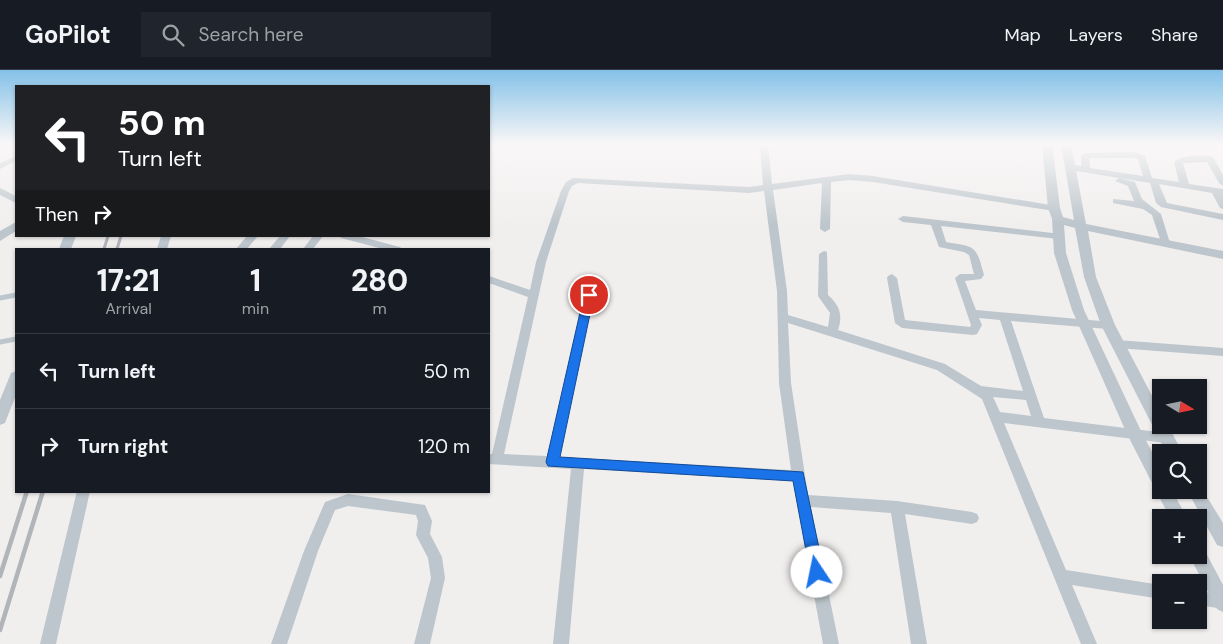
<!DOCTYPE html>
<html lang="en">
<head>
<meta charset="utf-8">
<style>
	:root { --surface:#171b24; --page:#20242c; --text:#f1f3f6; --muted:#9ea1a6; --line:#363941 }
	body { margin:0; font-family:"DM Sans",sans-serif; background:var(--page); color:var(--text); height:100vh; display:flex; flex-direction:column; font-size:19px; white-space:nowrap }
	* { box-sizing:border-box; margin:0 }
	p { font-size:16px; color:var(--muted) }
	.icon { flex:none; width:28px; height:28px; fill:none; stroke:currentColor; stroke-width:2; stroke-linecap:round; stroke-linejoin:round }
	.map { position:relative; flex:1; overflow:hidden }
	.side { position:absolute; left:15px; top:178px; width:475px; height:245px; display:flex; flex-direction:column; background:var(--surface); border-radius:0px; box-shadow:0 1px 4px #0004 }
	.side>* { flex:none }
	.guide { position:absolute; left:15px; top:15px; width:475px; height:152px; border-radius:0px; box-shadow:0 1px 4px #0004; background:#202124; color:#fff; overflow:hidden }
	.needle { width:32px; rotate:100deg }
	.buttons { position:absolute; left:1152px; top:309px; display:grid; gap:10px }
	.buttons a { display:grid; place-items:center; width:55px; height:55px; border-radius:0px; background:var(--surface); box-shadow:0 1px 4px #0004; font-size:25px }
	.pin { position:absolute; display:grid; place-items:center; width:42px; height:42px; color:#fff; margin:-21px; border:2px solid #fff; border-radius:50%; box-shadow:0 1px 5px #0007 }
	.me { position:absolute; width:55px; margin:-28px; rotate:349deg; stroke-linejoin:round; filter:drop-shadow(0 0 4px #0008) }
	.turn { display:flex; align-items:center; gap:18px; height:105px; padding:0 20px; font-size:22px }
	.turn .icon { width:65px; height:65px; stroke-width:2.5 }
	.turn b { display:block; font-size:35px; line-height:42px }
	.then { display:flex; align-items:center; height:48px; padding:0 20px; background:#0003; gap:10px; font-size:19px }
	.eta { display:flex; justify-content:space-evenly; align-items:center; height:85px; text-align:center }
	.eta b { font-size:30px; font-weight:800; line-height:35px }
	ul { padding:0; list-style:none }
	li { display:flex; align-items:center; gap:15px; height:75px; padding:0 20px; border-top:1px solid var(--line) }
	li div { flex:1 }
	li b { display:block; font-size:19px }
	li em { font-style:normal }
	header { display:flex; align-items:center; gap:30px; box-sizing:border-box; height:70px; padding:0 25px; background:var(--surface); border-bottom:1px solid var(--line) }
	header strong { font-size:24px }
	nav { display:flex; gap:28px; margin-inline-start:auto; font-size:18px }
	.search { width:350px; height:45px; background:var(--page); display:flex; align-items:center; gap:12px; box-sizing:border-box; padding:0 18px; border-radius:0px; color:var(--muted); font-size:19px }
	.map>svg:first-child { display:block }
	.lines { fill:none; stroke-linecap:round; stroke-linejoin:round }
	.service { stroke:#bdc6cc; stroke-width:5 }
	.minor { fill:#bdc6cc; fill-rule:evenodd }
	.tertiary { fill:#bdc6cc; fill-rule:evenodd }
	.rail-far1 { stroke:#b1b4b8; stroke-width:3 }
	.rail { stroke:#b1b4b8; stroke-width:4.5 }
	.route { fill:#1a73e8; stroke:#114b97 }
</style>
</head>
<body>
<header>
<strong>GoPilot</strong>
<div class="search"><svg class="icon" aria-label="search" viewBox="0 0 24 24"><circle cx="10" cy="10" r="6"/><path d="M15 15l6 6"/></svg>Search here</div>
<nav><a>Map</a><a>Layers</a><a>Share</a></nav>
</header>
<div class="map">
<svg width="1223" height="574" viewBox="0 0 1223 574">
	<rect width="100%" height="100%" fill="#f1eeee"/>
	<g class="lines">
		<!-- service -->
		<path class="service" d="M0 228 16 225
			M0 272 16 269"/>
		<!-- minor -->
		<path class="minor" d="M760 74H768L772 114 849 104 873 106 1057 136V140L1054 141 873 112 849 110 831 112 830 159 825 162 820 159 822 113 773 120 787 221 788 245 828 257 830 243 818 226 819 184 824 181 827 182 828 225C840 236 843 245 838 260L945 294 981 316 1023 321 1000 250 979 248 982 255 977 264 973 265 902 258 895 253 887 208 888 206 892 204 897 208 905 250 970 257 971 255 955 208 960 204H974L969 185 964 182 939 177 931 155 903 152 898 149 903 146 1061 164 1063 166 1058 169 941 156 946 172C976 177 976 175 984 205L981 209 965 211 976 240 1112 252 1113 255 1108 259 1011 251 1044 348 1166 363 1170 364 1172 368 1170 372 1166 373 1004 353 1066 500 1161 515V529L1072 515 1097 574H1081L982 329 937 300 788 253 791 313 808 425 897 431 972 442 977 444 979 448 977 452 972 454 905 444 927 574H911L891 443 811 437 839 574H823L793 411 584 399 569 574H553L571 399 489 394V384H492L528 227 489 213V206L530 220 536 192 561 121 566 112 573 108 749 117 763 115ZM578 113 749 123 764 121 777 221 779 313 791 400 559 387 594 225 589 221 584 225 547 386 504 384 546 192 569 121 572 116ZM993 327 1026 330 1031 346 1000 342Z
			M1134 82 1145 86 1152 108 1179 112 1174 92C1183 85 1202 85 1213 87L1223 105V116L1219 113 1207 92 1183 93 1189 114 1223 119V139L1220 138 1212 123 1159 114 1167 133 1223 144V150L1161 137 1156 133 1150 113 1070 100 1066 97 1070 94 1081 96V86L1085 83ZM1089 88H1133L1138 89 1143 106 1090 98Z
			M16 86V91L0 99V93Z
			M1119 108 1135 112 1142 129 1161 144 1170 173 1168 175H1162L1152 145 1143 139 1113 133V129L1134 131 1128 116 1115 111Z
			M0 118 16 126V133L0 125Z
			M161 166H171L167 179H157Z
			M247 166H258L247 179H236Z
			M280 166H290L280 179H269Z
			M313 166H323L313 179H303Z
			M339 166H358L400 177 402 179H383L341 168Z
			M1117 270 1223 278V286L1117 278 1111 274Z
			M77 421H90L56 574H40Z
			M348 424 425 435 432 451 430 464 442 487 445 508 430 574H414L431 508 428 488 416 465 418 451 416 445 348 436 335 440 318 481 287 574H271L304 481 325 432Z
			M1199 521 1223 525V539L1199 535Z"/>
		<!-- tertiary -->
		<path class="tertiary" d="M1042 74H1052L1060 138 1063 147 1074 150 1061 74H1071L1086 154 1223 181V189L1088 161 1096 207 1115 255 1161 343V355H1168L1182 382H1166L1101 255 1084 207 1075 158 1064 155 1066 183 1084 240 1141 361 1161 399V420H1172L1187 448H1170L1127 364 1072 240 1054 183 1052 149 1048 138Z
			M16 152V161L0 171V161Z
			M64 166H76L71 179H59Z
			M16 301V325L5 353 0 355V330L11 303Z
			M1199 414 1223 453V477L1217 475 1187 420H1199Z
			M1199 477 1204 479 1223 515V542L1217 539 1189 485H1199Z"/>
		<!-- rail-far1 -->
		<path class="rail-far1" d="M104 179 108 166
			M117 179 121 166"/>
		<!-- rail -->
		<path class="rail" d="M0 506 27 421
			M0 560 43 421"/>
	</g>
	<!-- sky -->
	<linearGradient id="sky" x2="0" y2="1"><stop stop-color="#84c1e8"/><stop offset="0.48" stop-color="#f9f7f7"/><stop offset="1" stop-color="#f9f7f7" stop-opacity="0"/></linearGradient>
	<rect width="1223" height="154" fill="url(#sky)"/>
	<!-- route -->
	<path class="route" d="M589 222 594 225 560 387 803 402 824 502 822 507 817 509 812 507 810 502 793 411 548 396 546 392 584 225Z"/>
</svg>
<div class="buttons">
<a><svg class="needle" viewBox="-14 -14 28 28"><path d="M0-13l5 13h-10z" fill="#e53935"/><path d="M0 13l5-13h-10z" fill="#9ea1a6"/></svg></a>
<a><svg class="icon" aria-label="search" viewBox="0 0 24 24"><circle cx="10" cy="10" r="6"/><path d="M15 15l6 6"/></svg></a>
<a>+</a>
<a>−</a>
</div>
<div class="pin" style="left:589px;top:225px;background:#d93025"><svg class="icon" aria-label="arrive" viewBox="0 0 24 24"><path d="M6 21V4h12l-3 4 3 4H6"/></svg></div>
<svg class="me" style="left:817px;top:502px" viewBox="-20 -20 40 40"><circle r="19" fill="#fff"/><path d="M0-13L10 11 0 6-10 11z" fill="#1a73e8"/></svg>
<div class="guide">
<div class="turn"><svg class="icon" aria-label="left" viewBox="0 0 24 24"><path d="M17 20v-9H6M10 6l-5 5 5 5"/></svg><div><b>50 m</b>Turn left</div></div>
<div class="then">Then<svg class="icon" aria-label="right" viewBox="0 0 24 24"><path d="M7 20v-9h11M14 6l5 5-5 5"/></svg></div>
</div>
<section class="side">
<div class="eta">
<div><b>17:21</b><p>Arrival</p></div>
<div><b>1</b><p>min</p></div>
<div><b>280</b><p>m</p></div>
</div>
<ul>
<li><svg class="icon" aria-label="left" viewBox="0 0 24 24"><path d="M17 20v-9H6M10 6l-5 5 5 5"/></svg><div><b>Turn left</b></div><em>50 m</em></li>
<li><svg class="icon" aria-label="right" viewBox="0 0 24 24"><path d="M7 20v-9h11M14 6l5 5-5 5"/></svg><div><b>Turn right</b></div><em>120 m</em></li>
</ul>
</section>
</div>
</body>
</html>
